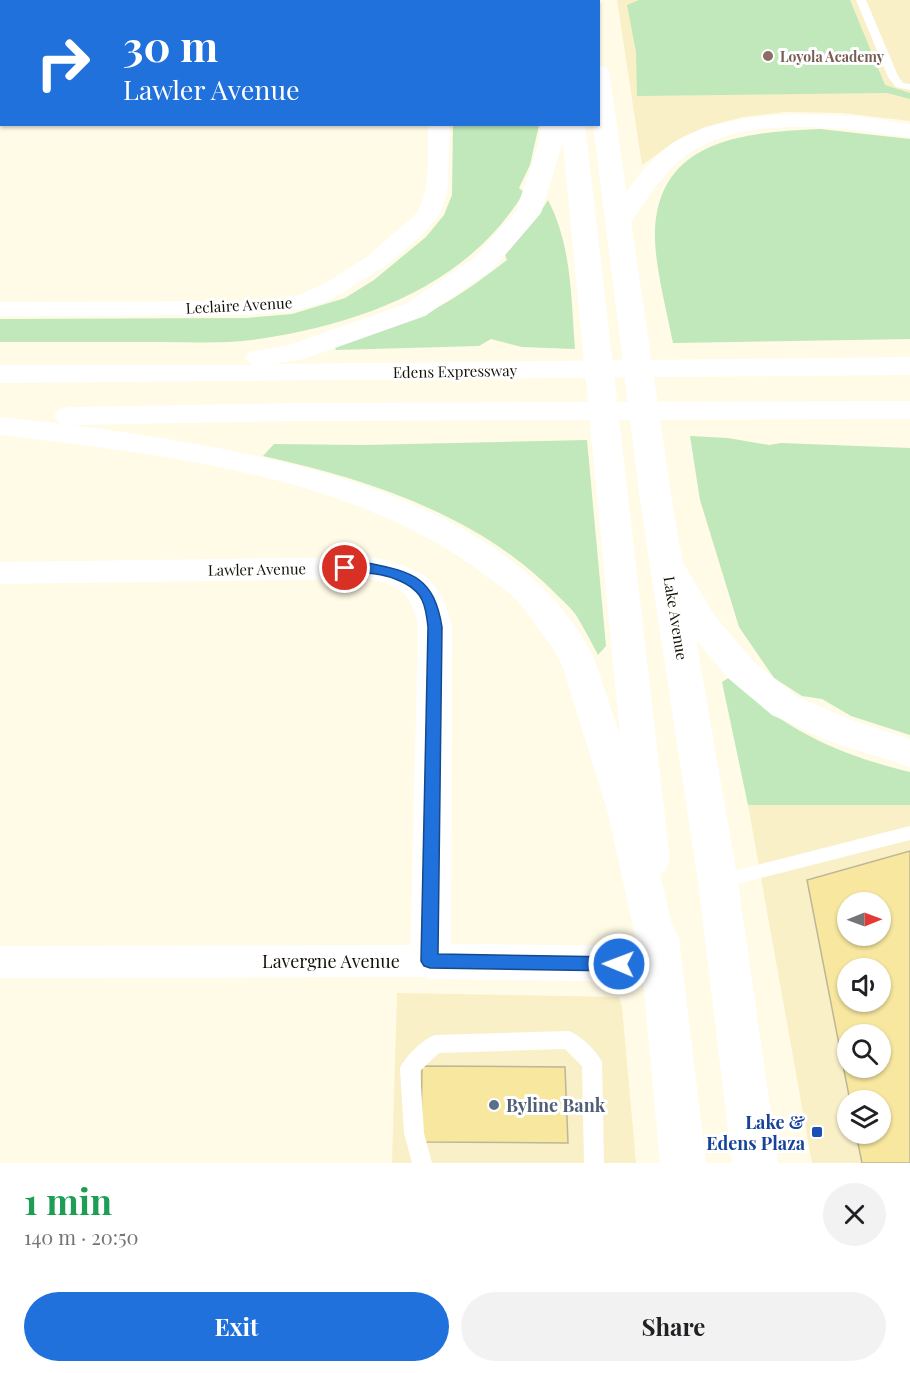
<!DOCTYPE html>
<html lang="en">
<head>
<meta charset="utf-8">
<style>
	:root { --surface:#fff; --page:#f2f2f2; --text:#202124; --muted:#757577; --accent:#2071db }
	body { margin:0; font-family:"Playfair Display",serif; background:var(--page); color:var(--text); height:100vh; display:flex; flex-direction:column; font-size:22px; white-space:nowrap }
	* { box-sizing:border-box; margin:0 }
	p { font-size:20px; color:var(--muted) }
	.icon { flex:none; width:33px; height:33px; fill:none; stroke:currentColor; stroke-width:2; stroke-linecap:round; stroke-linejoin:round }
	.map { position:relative; height:1163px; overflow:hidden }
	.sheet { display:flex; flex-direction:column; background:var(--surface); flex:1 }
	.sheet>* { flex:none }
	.hud { position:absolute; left:0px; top:0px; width:600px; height:126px; box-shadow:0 2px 4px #0004; background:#2071db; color:#fff; overflow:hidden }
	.needle { width:39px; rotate:89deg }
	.controls { position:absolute; left:837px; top:892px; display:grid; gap:12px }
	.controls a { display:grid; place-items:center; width:54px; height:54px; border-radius:50%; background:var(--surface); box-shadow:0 2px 4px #0004; font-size:30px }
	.pin { position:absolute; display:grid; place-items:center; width:51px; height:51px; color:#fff; margin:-26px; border:3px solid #fff; border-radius:50%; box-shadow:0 2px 6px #0007 }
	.me { position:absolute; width:66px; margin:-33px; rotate:271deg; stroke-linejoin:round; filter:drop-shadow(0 0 4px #0008) }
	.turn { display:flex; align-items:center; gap:21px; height:126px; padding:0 24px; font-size:27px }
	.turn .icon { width:78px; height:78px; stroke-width:2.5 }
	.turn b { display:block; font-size:42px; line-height:51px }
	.round { display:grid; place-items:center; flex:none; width:63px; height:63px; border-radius:32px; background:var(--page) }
	.summary { display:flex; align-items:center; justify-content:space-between; height:102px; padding:0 24px }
	h1 { font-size:36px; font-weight:700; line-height:45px; color:#1e9e55 }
	.action { display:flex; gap:12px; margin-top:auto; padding:12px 24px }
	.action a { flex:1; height:69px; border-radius:36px; background:var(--accent); color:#fff; font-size:24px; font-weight:700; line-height:69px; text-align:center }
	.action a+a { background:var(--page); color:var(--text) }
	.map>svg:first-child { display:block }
	.built { fill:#f9f0c8; fill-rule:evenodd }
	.green { fill:#c0e8bb }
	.building { fill:#f7e79f; stroke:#bdb697; stroke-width:1.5; fill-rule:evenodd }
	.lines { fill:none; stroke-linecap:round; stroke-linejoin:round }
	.service { fill:#fff; fill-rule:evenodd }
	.minor { fill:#fff; fill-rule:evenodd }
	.tertiary { fill:#fff; fill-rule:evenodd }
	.primary { fill:#fff; fill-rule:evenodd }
	.motorway { fill:#fff; fill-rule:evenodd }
	.route { fill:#2071db; stroke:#15498e; stroke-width:1.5 }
	.education-dot { fill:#8d6e63; stroke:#fff; stroke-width:2 }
	.service-dot { fill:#5c6f8a; stroke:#fff; stroke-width:2 }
	.transit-dot { fill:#1a4fb4; stroke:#fff; stroke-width:2 }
	.labels { text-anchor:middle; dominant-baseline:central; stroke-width:6; stroke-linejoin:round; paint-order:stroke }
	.far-education-label { font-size:14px; font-weight:bold; fill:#785e54; stroke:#fff; text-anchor:start }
	.street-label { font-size:15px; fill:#141106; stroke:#fff }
	.near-street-label { font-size:18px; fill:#141106; stroke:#fff }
	.near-service-label { font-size:18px; font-weight:bold; fill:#4e5e75; stroke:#fff; text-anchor:start }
	.near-transit-label { font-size:18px; font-weight:bold; fill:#164399; stroke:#fff; text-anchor:end }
</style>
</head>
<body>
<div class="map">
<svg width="910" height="1163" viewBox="0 0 910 1163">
	<rect width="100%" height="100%" fill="#fffbe7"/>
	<!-- built -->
	<path class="built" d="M617 0H910V121L842 113 785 112 743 117 705 127 679 139 642 165Z
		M748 805H910V1163H812ZM848 903H880V936H848ZM848 969H880V1002H848ZM848 1035H880V1068H848ZM848 1101H880V1134H848Z
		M397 993 619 997 622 1007 636 1163H392Z"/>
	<!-- green -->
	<path class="green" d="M639 0H850L885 85 910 93V99L887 93 637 96 636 52 627 5Z
		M453 125H539L530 165 519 188 524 192C469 285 361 324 259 339 226 344 192 342 159 342 106 342 53 342 0 342V319L246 318 292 314 345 298 374 280 426 237 444 215 452 195Z
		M820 129 910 139V339L673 343C667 313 656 270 655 240 653 140 742 132 820 129Z
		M548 200C572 246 571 298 575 349L522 347 491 339 479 346 336 350 332 342C369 331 408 323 442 305 465 292 486 276 507 260L505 255 538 216Z
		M690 436 728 438 769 445 781 443 910 448V735L851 716 822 699 802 696 774 678 739 627 700 500Z
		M587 440 606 646 598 655C591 642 584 628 576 615 570 607 561 599 554 592 478 515 367 479 263 456L274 444 363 445Z
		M730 677C784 730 837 754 910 772V805H748L722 682Z"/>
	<!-- building -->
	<path class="building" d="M910 851V1163H862L856 1134H880V1101H850L807 880ZM848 903H880V936H848ZM848 969H880V1002H848ZM848 1035H880V1068H848Z
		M422 1066 565 1067 568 1143 421 1142Z"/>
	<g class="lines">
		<!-- service -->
		<path class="service" d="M856 0H866L898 76 903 83 910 84V90L896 87 888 77Z
			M910 826V840L718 889 712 887 709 882 712 877 718 875Z
			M569 1031C581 1036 596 1050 602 1062L604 1163H584L582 1066 565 1049 439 1053 420 1071 424 1133 432 1163H412L404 1133 400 1068C406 1056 422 1040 435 1035Z"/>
		<!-- minor -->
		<path class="minor" d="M430 0H450V2H430Z
			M0 114 2 124 10 125 0 126Z
			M428 124H450L448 187 443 207 437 218 421 236 385 266 329 301 293 311 249 315 0 316V302L249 301 300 295 329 281 368 256 416 214C432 189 427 153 428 124Z
			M430 945 443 950 449 961 443 972 430 977 0 978V946Z"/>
		<!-- tertiary -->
		<path class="tertiary" d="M368 557C417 566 441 575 452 627L451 944 661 946 675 952 681 964 675 976 661 982 430 979 416 973 410 961 418 627C411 593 402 586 368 579L0 584V562Z"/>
		<!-- primary -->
		<path class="primary" d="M551 0H571V2H551Z
			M579 0H599L598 3V2Z
			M598 65 606 67 609 72 672 500 738 882 778 1163H732L698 882 640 500 593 124H598Z
			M561 124H585L670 860 665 871 651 876 637 871 632 860Z
			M659 921 673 926 679 938 706 1163H660L639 938 645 926Z"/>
		<!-- motorway -->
		<path class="motorway" d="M798 114 857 116 910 124V138C845 127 744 114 687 155 662 173 646 201 629 225L620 228 611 225 607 220C624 196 640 170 662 151 699 121 752 116 798 114Z
			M541 124H565L562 145 541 213 492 270 425 316 304 359 273 364 910 357V375L0 383V365H252L245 358 249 352 289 345 405 304 474 258 516 211 538 145Z
			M910 401V419L303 421 73 425C241 448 510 487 594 658L646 813 681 964 675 976 661 982 647 976 641 964 608 813 563 668C557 652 547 639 536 626 530 617 524 608 517 600 508 591 495 583 485 575 355 475 158 454 0 435V417L65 424 59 423 54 416 59 409 69 407 303 403Z
			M668 554 680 557 714 615 753 661 798 697 854 721 910 739V767L828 741 772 715 729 679 690 633 652 565 656 557Z"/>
	</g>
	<!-- route -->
	<path class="route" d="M368 563C414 572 434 578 442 627L438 954 619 957 625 959 627 964 625 969 619 971 430 968 424 966 421 961 428 627C427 618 426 608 422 600 414 582 383 573 364 573 355 573 344 576 338 568L345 564Z"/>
	<!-- markers -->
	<circle class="education-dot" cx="768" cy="56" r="6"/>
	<circle class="service-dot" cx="494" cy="1105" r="6"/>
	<rect class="transit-dot" x="811" y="1126" width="12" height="12" rx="3"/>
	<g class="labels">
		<!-- far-education labels -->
		<g class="far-education-label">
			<text x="780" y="56">Loyola Academy</text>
		</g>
		<!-- street labels -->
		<g class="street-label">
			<text transform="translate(239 305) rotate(-3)">Leclaire Avenue</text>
			<text transform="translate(455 371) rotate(-1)">Edens Expressway</text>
			<text transform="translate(257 569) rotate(-1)">Lawler Avenue</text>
			<text transform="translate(676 618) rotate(81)">Lake Avenue</text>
		</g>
		<!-- near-street labels -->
		<g class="near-street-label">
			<text x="331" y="961">Lavergne Avenue</text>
		</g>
		<!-- near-service labels -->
		<g class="near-service-label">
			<text x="506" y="1105">Byline Bank</text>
		</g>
		<!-- near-transit labels -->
		<g class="near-transit-label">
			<text x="805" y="1122">Lake &amp;<tspan x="805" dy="21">Edens Plaza</tspan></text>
		</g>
	</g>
</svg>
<div class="controls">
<a><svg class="needle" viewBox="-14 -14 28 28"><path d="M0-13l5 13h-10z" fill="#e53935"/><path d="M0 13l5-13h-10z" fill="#757577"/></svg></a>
<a><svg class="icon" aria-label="sound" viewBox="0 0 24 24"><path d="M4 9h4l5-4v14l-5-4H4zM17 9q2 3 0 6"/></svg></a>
<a><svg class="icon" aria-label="search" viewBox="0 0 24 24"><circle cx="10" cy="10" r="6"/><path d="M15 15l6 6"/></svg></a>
<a><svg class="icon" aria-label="layers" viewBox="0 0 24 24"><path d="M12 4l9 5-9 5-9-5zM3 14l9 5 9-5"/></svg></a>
</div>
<div class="pin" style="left:345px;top:568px;background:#d93025"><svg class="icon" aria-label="arrive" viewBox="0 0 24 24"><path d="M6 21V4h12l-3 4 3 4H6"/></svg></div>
<svg class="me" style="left:619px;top:964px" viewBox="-20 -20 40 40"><circle r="17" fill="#2071db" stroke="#fff" stroke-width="3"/><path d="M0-11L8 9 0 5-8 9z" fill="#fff"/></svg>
<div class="hud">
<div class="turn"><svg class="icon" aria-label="right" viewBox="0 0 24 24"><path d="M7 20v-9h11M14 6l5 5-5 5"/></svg><div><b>30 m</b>Lawler Avenue</div></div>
</div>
</div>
<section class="sheet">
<div class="summary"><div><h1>1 min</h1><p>140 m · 20:50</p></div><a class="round"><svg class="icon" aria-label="close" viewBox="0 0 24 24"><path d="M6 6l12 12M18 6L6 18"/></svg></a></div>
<div class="action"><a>Exit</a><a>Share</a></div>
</section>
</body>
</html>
